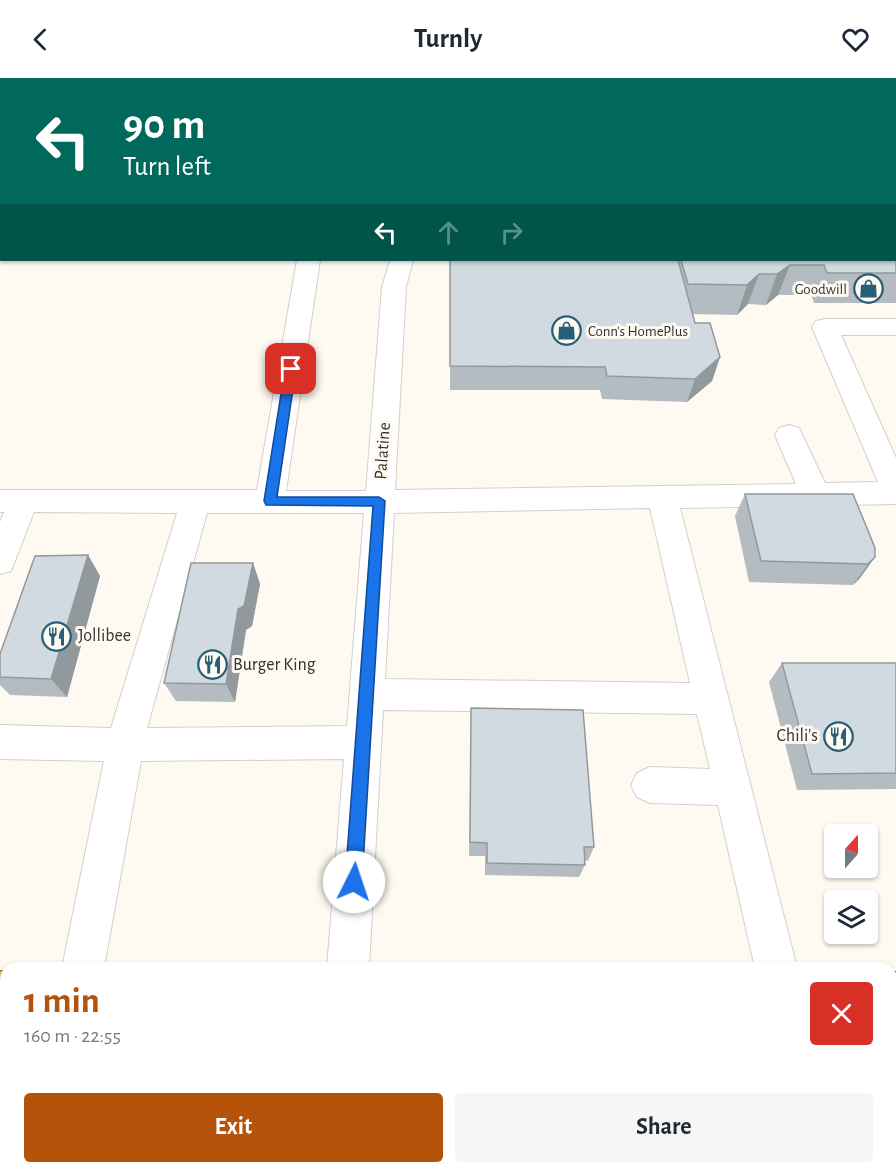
<!DOCTYPE html>
<html lang="en">
<head>
<meta charset="utf-8">
<style>
	:root { --surface:#fff; --page:#f6f6f7; --text:#1f2937; --muted:#747a83; --accent:#b45309 }
	body { margin:0; font-family:"Alegreya Sans",sans-serif; background:var(--page); color:var(--text); height:100vh; display:flex; flex-direction:column; font-size:22px; white-space:nowrap }
	* { box-sizing:border-box; margin:0 }
	p { font-size:20px; color:var(--muted) }
	.icon { flex:none; width:33px; height:33px; fill:none; stroke:currentColor; stroke-width:2; stroke-linecap:round; stroke-linejoin:round }
	.map { position:relative; flex:1; overflow:hidden }
	.drawer { position:absolute; left:0px; top:884px; width:897px; height:212px; display:flex; flex-direction:column; background:var(--surface); border-radius:18px 18px 0 0; box-shadow:0 2px 4px #0004 }
	.drawer>* { flex:none }
	.guide { position:absolute; left:0px; top:0px; width:897px; height:183px; box-shadow:0 2px 4px #0004; background:#00695c; color:#fff; overflow:hidden }
	.needle { width:39px; rotate:21deg }
	.controls { position:absolute; left:824px; top:746px; display:grid; gap:12px }
	.controls a { display:grid; place-items:center; width:54px; height:54px; border-radius:6px; background:var(--surface); box-shadow:0 2px 4px #0004; font-size:30px }
	.pin { position:absolute; display:grid; place-items:center; width:51px; height:51px; color:#fff; margin:-26px; border-radius:12px; box-shadow:0 3px 9px #0006 }
	.me { position:absolute; width:66px; margin:-33px; rotate:4deg; stroke-linejoin:round; filter:drop-shadow(0 0 4px #0008) }
	.turn { display:flex; align-items:center; gap:21px; height:126px; padding:0 24px; font-size:27px }
	.turn .icon { width:78px; height:78px; stroke-width:2.5 }
	.turn b { display:block; font-size:42px; line-height:51px }
	.lanes { display:flex; align-items:center; height:57px; padding:0 24px; background:#0003; justify-content:center; gap:30px; direction:ltr }
	.lanes .off { opacity:.35 }
	.round { display:grid; place-items:center; flex:none; width:63px; height:63px; border-radius:6px; background:var(--page) }
	.head { display:flex; align-items:center; justify-content:space-between; height:102px; padding:0 24px }
	h1 { font-size:36px; font-weight:600; line-height:45px; color:var(--accent) }
	.cta { display:flex; gap:12px; margin-top:auto; padding:12px 24px }
	.cta a { flex:1; height:69px; border-radius:6px; background:var(--accent); color:#fff; font-size:24px; font-weight:600; line-height:69px; text-align:center }
	.cta a+a { background:var(--page); color:var(--text) }
	header { display:flex; justify-content:space-between; align-items:center; height:78px; padding:0 24px; background:var(--surface); font-size:27px; font-weight:600 }
	.map>svg:first-child { display:block }
	.lines { fill:none; stroke-linecap:round; stroke-linejoin:round }
	.minor-casing { stroke:#d4d0c8; stroke-width:2 }
	.major-casing { stroke:#8e7124; stroke-width:2 }
	.highway-casing { stroke:#8e7124; stroke-width:2 }
	.minor { fill:#fff; fill-rule:evenodd }
	.major { fill:#d8be78; fill-rule:evenodd }
	.highway { fill:#be931e; fill-rule:evenodd }
	.wall { fill:#b4bbc1 }
	.shaded-wall { fill:#92999d }
	.building { fill:#d1dae0; stroke:#92999d; stroke-width:1.5 }
	.route { fill:#1a73e8; stroke:#114b97; stroke-width:1.5 }
	.labels { text-anchor:middle; dominant-baseline:central; stroke-width:6; stroke-linejoin:round; paint-order:stroke }
	.far-poi-label { font-size:15px; fill:#34332f; stroke:#fefaf1; text-anchor:end }
	.street-label { font-size:18px; fill:#34332f; stroke:#fefaf1 }
	.poi-label { font-size:18px; fill:#34332f; stroke:#fefaf1; text-anchor:start }
</style>
</head>
<body>
<header><svg class="icon" aria-label="back" viewBox="0 0 24 24"><path d="M15 5l-7 7 7 7"/></svg>Turnly<svg class="icon" aria-label="heart" viewBox="0 0 24 24"><path d="M12 20l-8-8c-3-5 5-10 8-4 3-6 11-1 8 4z"/></svg></header>
<div class="map">
<svg width="896" height="1094" viewBox="0 0 896 1094">
	<rect width="100%" height="100%" fill="#fefaf1"/>
	<g class="lines">
		<defs>
			<path id="minor" d="M353 0H371L372 2H353Z
				M472 0H491L492 2H473Z
				M555 0H572L573 2H554Z
				M716 0H737L715 2Z
				M858 0H880L857 2Z
				M0 101H2V113H0Z
				M297 182H320L286 413H366L382 209 390 182H413L406 209 395 412 796 406 775 357 779 350 789 347 799 350 825 405 878 404 812 249 816 243 825 241H896V257H841L896 380V426L680 430 797 890H755L718 727 650 725 637 719 631 707 637 695 650 689 710 691 697 636 383 632 369 890H327L344 681 141 683 104 890H62L104 683 0 681V647L111 650 177 435 34 434 11 493 0 496V444L4 434H0V412H257ZM650 430 690 605 385 601 394 435ZM207 435H364L347 648 147 650Z"/>
			<path id="major" d="M0 893H6V935H0Z
				M891 894H896V936H891Z"/>
			<path id="highway" d="M891 961 896 962V1006L891 1005Z
				M0 963H6V1007H0Z"/>
		</defs>
		<!-- minor casing -->
		<use href="#minor" class="minor-casing"/>
		<!-- major casing -->
		<use href="#major" class="major-casing"/>
		<!-- highway casing -->
		<use href="#highway" class="highway-casing"/>
		<!-- minor -->
		<use href="#minor" class="minor"/>
		<!-- major -->
		<use href="#major" class="major"/>
		<!-- highway -->
		<use href="#highway" class="highway"/>
	</g>
	<!-- wall -->
	<path class="wall" d="M0 0H325V2H2V87H0Z
		M896 109V225H814L811 217H778L766 227 748 226 737 237 692 236 695 245 720 279 712 303 687 324 602 321 600 312H450V182H896Z
		M745 416 875 479 860 500 853 507 749 504 735 438Z
		M88 477 100 498 67 619 10 617 0 607V576Z
		M253 485 260 506 252 548 246 552 235 624 176 623 164 605Z
		M782 585H896V711L797 712 769 604Z
		M471 630 594 769 588 783 585 782V787L579 799 485 797V778H469Z"/>
	<!-- shaded-wall -->
	<path class="shaded-wall" d="M790 187 778 217 766 227 777 196Z
		M759 196 748 226 737 237 747 207Z
		M720 279 712 303 687 324 695 301Z
		M88 477 100 498 67 619 51 601Z
		M875 479 860 500 853 507 868 486Z
		M253 485 260 506 252 548 246 552 235 624 226 606 238 531Z"/>
	<!-- building -->
	<path class="building" d="M0 0H318V2H2V64H0Z
		M896 108V195H827L824 187H790L777 196H759L747 207 688 206 681 182H896Z
		M450 182H678L695 245H710L720 279 695 301 607 298 605 289 450 288Z
		M745 416H853L875 470V479L868 486 761 483Z
		M88 477 51 601 0 599V576L35 478Z
		M191 485H253L244 528 238 531 226 606 164 605Z
		M782 585H896V695L812 696Z
		M471 630 583 632 594 769H584L585 787 487 785V765L470 764Z"/>
	<!-- route -->
	<path class="route" d="M291 288 296 291 277 419H379L385 423 362 804 360 810 354 813 348 810 345 804 373 428 266 427 264 423 285 291Z"/>
	<!-- icons -->
	<defs>
		<symbol id="shop-ring" viewBox="-11 -11 22 22"><circle r="9.5" fill="#fefaf1" stroke="#275e79" stroke-width="1.5"/><path d="M-5-2.5h2.3a2.7 3.5 0 0 1 5.4 0H5L5.5 6h-11ZM-1.5-2.5h3a1.5 2.3 0 0 0-3 0Z" fill="#275e79"/></symbol>
		<symbol id="restaurant-ring" viewBox="-11 -11 22 22"><circle r="9.5" fill="#fefaf1" stroke="#275e79" stroke-width="1.5"/><path d="M-5-6h1v4h1v-4h1v4h1v-4h1v5L-1.5 .5V6h-2V.5L-5-1ZM5-6V6H3V1.5H1.5Q1.5-4 5-6Z" fill="#275e79"/></symbol>
	</defs>
	<g fill-rule="evenodd">
		<use href="#shop-ring" x="852" y="194" width="33" height="33"/>
		<use href="#shop-ring" x="550" y="236" width="33" height="33"/>
		<use href="#restaurant-ring" x="40" y="542" width="33" height="33"/>
		<use href="#restaurant-ring" x="196" y="570" width="33" height="33"/>
		<use href="#restaurant-ring" x="822" y="642" width="33" height="33"/>
	</g>
	<g class="labels">
		<!-- far-poi labels -->
		<g class="far-poi-label">
			<text x="847" y="211">Goodwill</text>
			<text x="588" y="253" text-anchor="start">Conn's HomePlus</text>
		</g>
		<!-- street labels -->
		<g class="street-label">
			<text transform="translate(383 373) rotate(-86)">Palatine</text>
		</g>
		<!-- poi labels -->
		<g class="poi-label">
			<text x="78" y="558">Jollibee</text>
			<text x="233" y="587">Burger King</text>
			<text x="818" y="658" text-anchor="end">Chili's</text>
		</g>
	</g>
</svg>
<div class="controls">
<a><svg class="needle" viewBox="-14 -14 28 28"><path d="M0-13l5 13h-10z" fill="#e53935"/><path d="M0 13l5-13h-10z" fill="#747a83"/></svg></a>
<a><svg class="icon" aria-label="layers" viewBox="0 0 24 24"><path d="M12 4l9 5-9 5-9-5zM3 14l9 5 9-5"/></svg></a>
</div>
<div class="pin" style="left:291px;top:291px;background:#d93025"><svg class="icon" aria-label="arrive" viewBox="0 0 24 24"><path d="M6 21V4h12l-3 4 3 4H6"/></svg></div>
<svg class="me" style="left:354px;top:804px" viewBox="-20 -20 40 40"><circle r="19" fill="#fff"/><path d="M0-13L10 11 0 6-10 11z" fill="#1a73e8"/></svg>
<div class="guide">
<div class="turn"><svg class="icon" aria-label="left" viewBox="0 0 24 24"><path d="M17 20v-9H6M10 6l-5 5 5 5"/></svg><div><b>90 m</b>Turn left</div></div>
<div class="lanes"><svg class="icon" aria-label="left" viewBox="0 0 24 24"><path d="M17 20v-9H6M10 6l-5 5 5 5"/></svg><svg class="icon off" aria-label="ahead" viewBox="0 0 24 24"><path d="M12 20V5M6 11l6-6 6 6"/></svg><svg class="icon off" aria-label="right" viewBox="0 0 24 24"><path d="M7 20v-9h11M14 6l5 5-5 5"/></svg></div>
</div>
<section class="drawer">
<div class="head"><div><h1>1 min</h1><p>160 m · 22:55</p></div><a class="round" style="background:#d93025;color:#fff"><svg class="icon" aria-label="close" viewBox="0 0 24 24"><path d="M6 6l12 12M18 6L6 18"/></svg></a></div>
<div class="cta"><a>Exit</a><a>Share</a></div>
</section>
</div>
</body>
</html>
